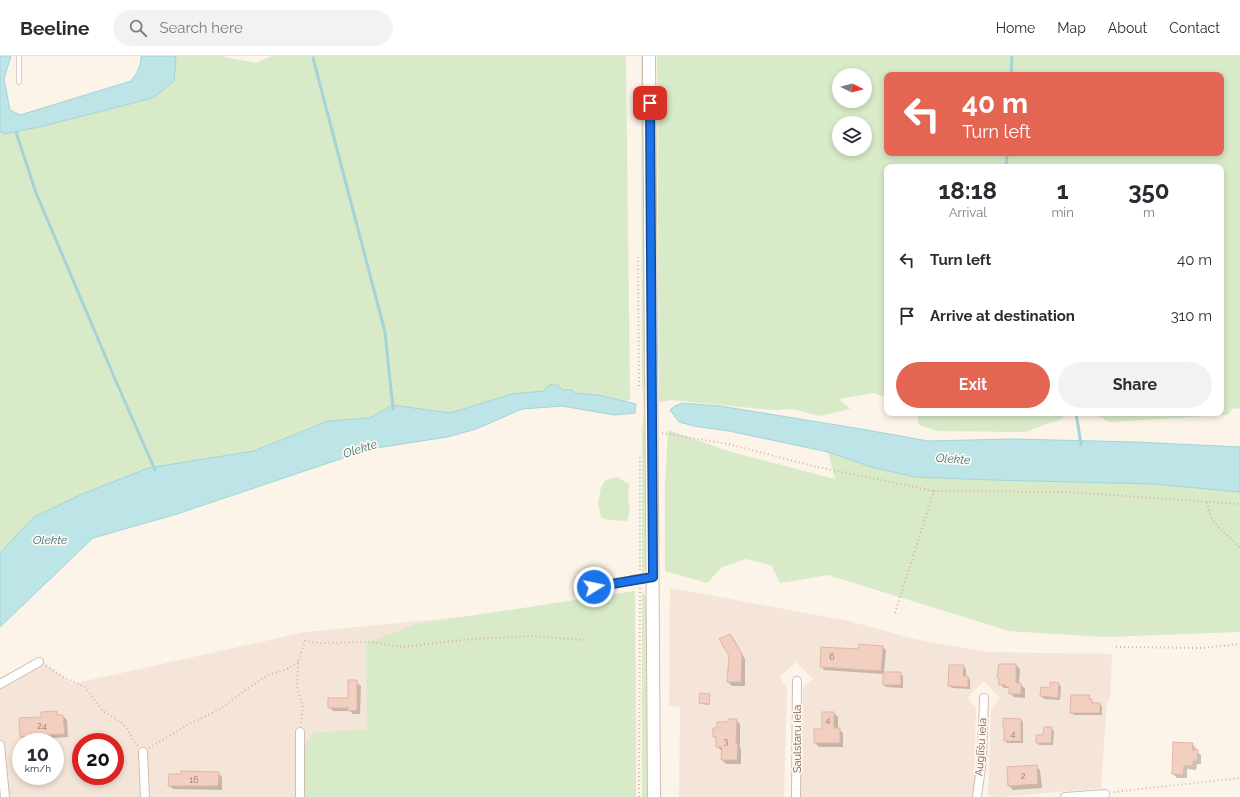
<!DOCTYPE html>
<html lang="en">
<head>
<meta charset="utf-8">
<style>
	:root { --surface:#fff; --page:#f2f2f3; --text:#2b2b33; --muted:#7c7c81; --line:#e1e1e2; --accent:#e46551 }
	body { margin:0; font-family:Raleway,sans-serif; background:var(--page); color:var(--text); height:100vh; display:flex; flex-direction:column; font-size:15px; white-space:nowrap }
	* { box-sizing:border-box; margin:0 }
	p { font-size:13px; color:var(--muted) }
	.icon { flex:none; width:22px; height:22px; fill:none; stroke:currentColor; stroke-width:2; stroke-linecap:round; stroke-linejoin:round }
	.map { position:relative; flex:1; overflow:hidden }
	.drawer { position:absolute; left:884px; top:108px; width:340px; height:252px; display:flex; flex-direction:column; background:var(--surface); border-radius:8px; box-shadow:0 2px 6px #0003 }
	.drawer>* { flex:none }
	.guide { position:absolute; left:884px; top:16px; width:340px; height:84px; border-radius:8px; box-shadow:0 2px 6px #0003; background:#e46551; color:#fff; overflow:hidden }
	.needle { width:26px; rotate:96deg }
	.fabs { position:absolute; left:832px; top:12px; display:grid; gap:8px }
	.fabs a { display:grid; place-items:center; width:40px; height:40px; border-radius:50%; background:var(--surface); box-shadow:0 2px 6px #0003; font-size:20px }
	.speed { position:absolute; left:12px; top:677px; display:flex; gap:8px; font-size:20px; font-weight:700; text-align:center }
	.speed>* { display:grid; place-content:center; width:52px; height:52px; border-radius:50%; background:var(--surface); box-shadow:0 2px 6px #0003; line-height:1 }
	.speed small { font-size:10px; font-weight:400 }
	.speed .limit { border:6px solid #d22; background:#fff; color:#111 }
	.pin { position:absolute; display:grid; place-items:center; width:34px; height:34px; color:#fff; margin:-17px; border-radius:8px; box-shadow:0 2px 6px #0006 }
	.me { position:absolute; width:44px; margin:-22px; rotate:80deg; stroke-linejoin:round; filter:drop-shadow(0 0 3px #0008) }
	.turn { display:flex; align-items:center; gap:14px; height:84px; padding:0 12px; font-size:18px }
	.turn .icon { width:52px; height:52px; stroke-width:2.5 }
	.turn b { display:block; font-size:28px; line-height:34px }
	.eta { display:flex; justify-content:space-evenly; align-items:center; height:68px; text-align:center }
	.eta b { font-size:24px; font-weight:700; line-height:28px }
	.action { display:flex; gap:8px; margin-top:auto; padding:8px 12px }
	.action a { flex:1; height:46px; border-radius:24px; background:var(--accent); color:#fff; font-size:16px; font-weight:700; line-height:46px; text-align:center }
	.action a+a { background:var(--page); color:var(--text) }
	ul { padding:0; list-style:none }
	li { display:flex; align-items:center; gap:12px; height:56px; padding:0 12px }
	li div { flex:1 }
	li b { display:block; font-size:15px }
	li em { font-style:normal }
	header { display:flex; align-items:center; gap:24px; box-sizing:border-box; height:56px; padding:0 20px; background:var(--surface); border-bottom:1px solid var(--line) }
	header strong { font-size:19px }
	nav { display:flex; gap:22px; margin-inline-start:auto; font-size:14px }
	.search { width:280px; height:36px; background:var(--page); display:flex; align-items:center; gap:10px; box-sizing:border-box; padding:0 14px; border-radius:22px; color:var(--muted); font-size:15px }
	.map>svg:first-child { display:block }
	.residential { fill:#f4e5d8; fill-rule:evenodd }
	.green { fill:#d8eac7; fill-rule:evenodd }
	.water { fill:#bde4e6; stroke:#a4d4d8 }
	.shadow { fill:#0003 }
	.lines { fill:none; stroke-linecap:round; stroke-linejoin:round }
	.stream { stroke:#a4d4d8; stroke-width:3 }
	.building { fill:#f1d0c1; stroke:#e4b5a2 }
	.lane-casing { stroke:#d1bdb1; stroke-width:5.5 }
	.street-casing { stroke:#d1bdb1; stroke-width:10 }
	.secondary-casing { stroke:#d4bcaf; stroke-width:14 }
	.path { stroke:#d7b3a4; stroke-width:2; stroke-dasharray:1 3; stroke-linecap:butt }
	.lane { stroke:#fff; stroke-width:4 }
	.street { stroke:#fff; stroke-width:8 }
	.secondary { stroke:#fff; stroke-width:12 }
	.route-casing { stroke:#114b97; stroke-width:10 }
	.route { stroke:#1a73e8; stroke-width:7 }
	.labels { text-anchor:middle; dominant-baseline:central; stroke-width:3.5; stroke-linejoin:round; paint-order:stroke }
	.number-label { font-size:9px; fill:#96766a }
	.street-label { font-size:11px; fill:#77584d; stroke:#fff8f0 }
	.water-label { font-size:12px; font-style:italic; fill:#40767c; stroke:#fff8f0 }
</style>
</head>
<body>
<header>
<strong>Beeline</strong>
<div class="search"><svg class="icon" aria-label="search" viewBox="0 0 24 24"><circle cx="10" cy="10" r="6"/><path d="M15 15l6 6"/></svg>Search here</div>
<nav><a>Home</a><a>Map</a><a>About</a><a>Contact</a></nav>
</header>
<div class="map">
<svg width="1240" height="741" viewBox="0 0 1240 741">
	<rect width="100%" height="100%" fill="#fcf3e9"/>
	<!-- residential -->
	<path class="residential" d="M670 532 849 565 914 583 986 596 1112 598 1110 644 1107 645 1101 732 1002 741H991L988 739 991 652 1000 642 984 625 967 642 976 652 974 739 971 741H800L803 632 813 623 796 606 779 621 787 632 784 741H679L680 651 669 650Z
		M594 548 636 601V741H0V626L39 603 72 628 305 576ZM21 686H55V720H21ZM81 686H115V720H81Z"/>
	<!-- green -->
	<path class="green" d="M175 0H220L256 7 272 0H626L630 344 624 345 598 339 575 337 572 334H563L558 329H549L544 335 512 338 450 357 392 349 370 362 328 365 254 395 148 412 0 497V76L5 78 39 71 153 42 174 25Z
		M641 0H644L645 515 642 519V376C644 359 644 342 642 325Z
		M657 0H1240V353L1233 352 1227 359 1110 366 1090 357H1221V111H887V342L874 337 839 343 850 353 819 360 793 353 772 354 672 344 659 346ZM839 19H865V45H839ZM887 19H1221V97H887ZM839 67H865V93H839Z
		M917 357H1060L1064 362 1025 376 938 375 919 369Z
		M668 374 728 395 835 423 828 396 871 411 915 421 992 424 1154 428 1240 436V576L1105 581 1009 575 828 519 780 527 771 509 746 503 722 511 707 527 665 515V429Z
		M617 421 629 428 628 443 630 453 627 465 608 464 601 461 598 448 601 431 606 424Z
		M635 535 636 741H304V689L313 677 367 673 366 587 416 568Z
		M642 535 647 542V741H642Z"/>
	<!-- water -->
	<path class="water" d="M0 0H11L4 23 10 54 20 59 131 25C137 17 141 10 141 0H175L176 3 174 25 153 42 39 71 5 78 0 76Z
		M549 329H558L563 334H572L575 337 598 339 636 348 635 357 614 359 562 350 522 353 476 373 447 381 370 393 177 458 93 482 0 571V497L34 461 80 439 148 412 254 395 328 365 370 362 392 349 450 357 512 338 544 335Z
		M682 347 720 350 861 373 928 385 1012 383 1136 386 1240 391V436L1154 428 992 424 915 421 871 411 828 396 729 375 694 370 679 366 670 354 675 350Z"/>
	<!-- shadow -->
	<path class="shadow" d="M730 579 734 583 745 603V630H732L728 626Z
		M882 591 886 594 884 617H900L903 620V632L886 631 884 629V618L824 614 821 610 859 594Z
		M1016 609 1020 613 1019 628 1025 632V642L1014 641 1010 637V634L1009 632H1004L1000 628V623L998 621Z
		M963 610 966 613V621H968L970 624V633L952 632 949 629Z
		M356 626 361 630 360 658H353L350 655H333L329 651 349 643Z
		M1059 628 1061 631 1060 644 1044 643 1041 640Z
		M709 639 710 640 709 649 701 648 700 647Z
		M1089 640 1094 648H1100L1102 651V659H1074L1071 656Z
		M56 656 60 660H63L67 664 68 681 25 684 21 680 42 662Z
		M834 657 838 661V673H839L843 677V691H819L815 687Z
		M736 664 740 668V692L741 693V708H726L722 704V695L717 691V683L714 680 729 667Z
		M1021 664 1023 666V687H1007L1005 684Z
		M1051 672 1054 675 1053 689H1039L1037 686Z
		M1192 688 1196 692V695L1201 699V708H1197L1196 714 1187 713V722H1177L1173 718Z
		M1036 710 1040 714 1042 732 1013 734 1009 730Z
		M218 717 222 721V734L173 733 169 729Z"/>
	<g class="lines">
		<!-- stream -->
		<path class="stream" d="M313 2 385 276 393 353
			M1011 19 1012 0
			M16 76 36 137 115 323 155 414
			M1006 111 1007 97
			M1076 357 1081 388"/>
	</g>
	<!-- building -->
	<path class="building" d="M730 578 742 598 741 626H727L729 600 719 583Z
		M859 588 883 590 881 615 820 611 821 591 858 593Z
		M999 608H1016V627H1021V638H1009V631H1005V629H999V622H997Z
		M949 609H964L963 620H968V631L948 630Z
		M883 616H901V629H883Z
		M348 624H357V654L348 655V652H328V642H348Z
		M1050 626 1059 627 1058 642 1040 640 1041 631 1050 632Z
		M700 637 710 638 709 648 699 647Z
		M1071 639H1090L1089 643H1092V647H1100V657H1070Z
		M57 655V659H63L65 678 20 681 19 662 41 661V656Z
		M822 656H834V672H840V687H814V673H822Z
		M1003 662 1021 663V685H1004V671H1003Z
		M728 663H737L736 688H738L737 704H721L722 691H716V681H713V672H717V666H728Z
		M1044 671H1052L1051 687H1036V679H1043Z
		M1173 686 1193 687 1192 694H1198L1197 705H1193V710H1184L1183 719 1172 718Z
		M1037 709 1038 728 1008 730 1007 711Z
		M181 715 219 716 218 730H168L169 718H181Z"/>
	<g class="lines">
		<defs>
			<path id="lane" d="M19 0V26
				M594 531 632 524"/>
			<path id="street" d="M632 524 653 521
				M0 628 39 606
				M0 689 5 741
				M143 696 145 741
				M300 741V676
				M796 741 797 625
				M977 741 982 704 984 642
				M1065 741 1105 738"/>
			<path id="secondary" d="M649 0 654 741"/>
		</defs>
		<!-- lane casing -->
		<use href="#lane" class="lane-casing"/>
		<!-- street casing -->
		<use href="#street" class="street-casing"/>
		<!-- secondary casing -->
		<use href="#secondary" class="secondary-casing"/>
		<!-- path -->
		<path class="path" d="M638 201 639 331
			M662 377 728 388 813 410 934 435
			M640 401V514
			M1207 446C1210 464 1217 471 1230 482 1234 485 1236 489 1240 491
			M895 557 934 435 1068 436 1240 448
			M1116 591 1202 592 1240 588
			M46 610 56 616 65 622 85 631 103 655 122 667 128 674 133 684 138 690
			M301 667 303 649 297 633 298 606 305 585 319 587 370 586 403 591 472 583 532 580 585 584
			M149 692 191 667 219 654 245 634 268 619 287 613 298 606
			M1114 736 1240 722
			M639 741 640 531"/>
		<!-- lane -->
		<use href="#lane" class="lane"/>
		<!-- street -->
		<use href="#street" class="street"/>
		<!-- secondary -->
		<use href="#secondary" class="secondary"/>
	</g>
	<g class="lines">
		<defs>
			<path id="route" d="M594 531 653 521 650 47"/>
		</defs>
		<!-- route casing -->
		<use href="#route" class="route-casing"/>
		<!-- route -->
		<use href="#route" class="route"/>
	</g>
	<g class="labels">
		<!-- number labels -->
		<g class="number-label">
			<text x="832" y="601">6</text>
			<text x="828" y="664">4</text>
			<text x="42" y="670">24</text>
			<text x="1013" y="678">4</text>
			<text x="726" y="685">3</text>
			<text x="1023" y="720">2</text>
			<text x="194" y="724">16</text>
		</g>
		<!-- street labels -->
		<g class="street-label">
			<text transform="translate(797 683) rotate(-90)">Saulstaru iela</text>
			<text transform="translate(981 691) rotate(-86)">Auglīšu iela</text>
		</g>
		<!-- water labels -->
		<g class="water-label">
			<text transform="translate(360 393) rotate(-17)">Olekte</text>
			<text transform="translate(953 403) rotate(4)">Olekte</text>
			<text x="50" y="484">Olekte</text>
		</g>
	</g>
</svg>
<div class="fabs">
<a><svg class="needle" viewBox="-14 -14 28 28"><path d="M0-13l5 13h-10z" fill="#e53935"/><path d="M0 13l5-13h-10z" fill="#7c7c81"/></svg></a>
<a><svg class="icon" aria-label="layers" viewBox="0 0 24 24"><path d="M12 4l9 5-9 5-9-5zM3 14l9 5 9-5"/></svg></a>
</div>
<div class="speed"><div>10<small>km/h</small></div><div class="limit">20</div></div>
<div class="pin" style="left:650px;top:47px;background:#d93025"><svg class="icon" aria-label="arrive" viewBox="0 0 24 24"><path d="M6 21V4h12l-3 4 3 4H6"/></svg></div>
<svg class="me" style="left:594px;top:531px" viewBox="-20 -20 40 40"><circle r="17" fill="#1a73e8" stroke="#fff" stroke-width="3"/><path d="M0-11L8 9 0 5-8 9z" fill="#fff"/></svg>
<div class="guide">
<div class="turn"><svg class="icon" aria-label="left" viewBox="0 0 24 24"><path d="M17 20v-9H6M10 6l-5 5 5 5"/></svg><div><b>40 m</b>Turn left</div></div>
</div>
<section class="drawer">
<div class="eta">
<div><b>18:18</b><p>Arrival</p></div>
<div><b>1</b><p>min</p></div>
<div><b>350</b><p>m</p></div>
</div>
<ul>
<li><svg class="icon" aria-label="left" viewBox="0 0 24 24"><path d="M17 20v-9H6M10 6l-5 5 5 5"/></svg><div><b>Turn left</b></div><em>40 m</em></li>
<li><svg class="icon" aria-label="arrive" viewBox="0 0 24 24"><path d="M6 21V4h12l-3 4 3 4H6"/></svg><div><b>Arrive at destination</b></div><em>310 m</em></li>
</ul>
<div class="action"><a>Exit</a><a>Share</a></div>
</section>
</div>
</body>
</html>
